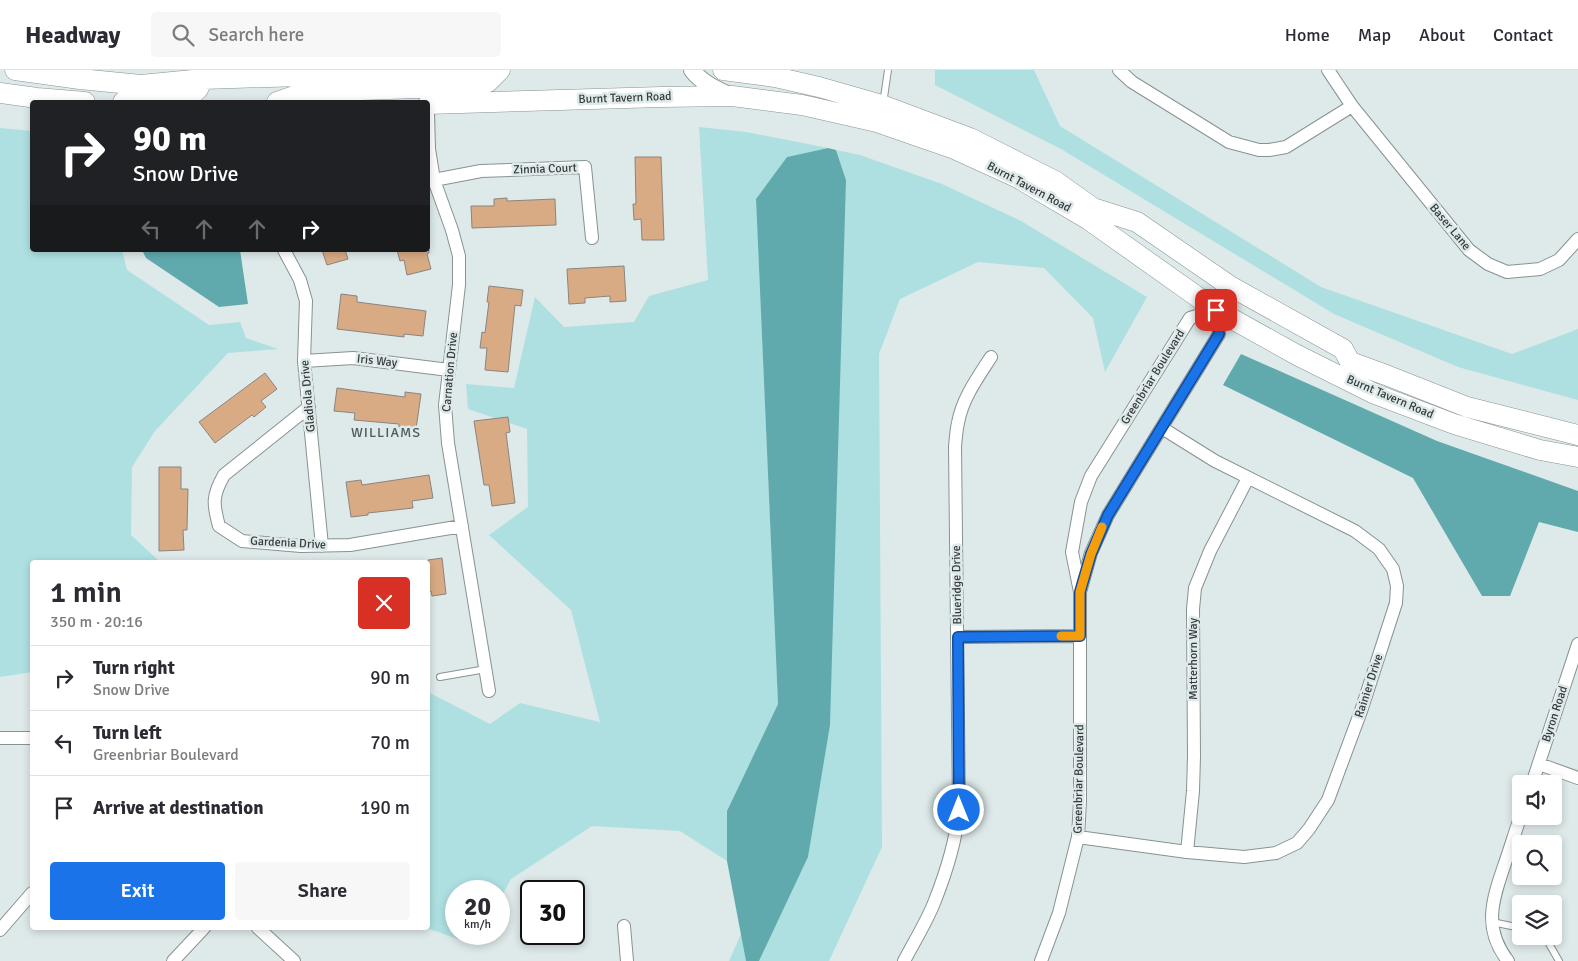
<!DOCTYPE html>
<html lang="en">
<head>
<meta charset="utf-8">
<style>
	:root { --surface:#fff; --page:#f7f7f7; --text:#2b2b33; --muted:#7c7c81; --line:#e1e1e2; --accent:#1a73e8 }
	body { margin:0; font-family:Signika,sans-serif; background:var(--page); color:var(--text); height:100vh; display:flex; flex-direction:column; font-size:19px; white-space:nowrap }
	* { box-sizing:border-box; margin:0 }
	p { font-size:16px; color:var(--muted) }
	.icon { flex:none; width:28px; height:28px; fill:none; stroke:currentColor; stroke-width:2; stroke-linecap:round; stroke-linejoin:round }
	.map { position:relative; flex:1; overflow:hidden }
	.drawer { position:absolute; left:30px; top:490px; width:400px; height:370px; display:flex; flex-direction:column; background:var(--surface); border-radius:5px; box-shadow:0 2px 8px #0003 }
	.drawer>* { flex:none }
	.banner { position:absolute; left:30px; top:30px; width:400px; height:152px; border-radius:5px; box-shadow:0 2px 8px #0003; background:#202124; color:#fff; overflow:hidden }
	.fabs { position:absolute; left:1512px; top:705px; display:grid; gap:10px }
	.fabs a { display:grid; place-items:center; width:50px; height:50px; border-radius:5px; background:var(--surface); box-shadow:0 2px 8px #0003; font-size:25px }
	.speed { position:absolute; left:445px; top:810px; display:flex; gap:10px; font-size:25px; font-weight:700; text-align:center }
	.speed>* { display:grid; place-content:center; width:65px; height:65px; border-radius:50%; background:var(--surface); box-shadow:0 2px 8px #0003; line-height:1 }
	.speed small { font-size:12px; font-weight:400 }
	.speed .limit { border:2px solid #111; border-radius:8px; background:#fff; color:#111 }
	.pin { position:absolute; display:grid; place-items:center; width:42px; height:42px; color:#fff; margin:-21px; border-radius:10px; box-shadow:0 2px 8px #0006 }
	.me { position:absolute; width:55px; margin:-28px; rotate:0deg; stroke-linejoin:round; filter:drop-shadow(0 0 4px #0008) }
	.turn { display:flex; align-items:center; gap:18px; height:105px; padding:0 20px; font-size:22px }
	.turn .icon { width:65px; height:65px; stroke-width:2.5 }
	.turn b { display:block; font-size:35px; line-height:42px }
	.lanes { display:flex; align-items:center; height:48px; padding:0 20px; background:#0003; justify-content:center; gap:25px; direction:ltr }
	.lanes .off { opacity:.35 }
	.round { display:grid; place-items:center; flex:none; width:52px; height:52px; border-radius:5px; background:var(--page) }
	.headline { display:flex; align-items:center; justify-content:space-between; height:85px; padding:0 20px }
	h1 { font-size:30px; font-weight:600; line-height:38px }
	.primary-button { display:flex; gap:10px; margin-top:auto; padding:10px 20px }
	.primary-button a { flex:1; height:58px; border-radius:5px; background:var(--accent); color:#fff; font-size:20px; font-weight:600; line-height:58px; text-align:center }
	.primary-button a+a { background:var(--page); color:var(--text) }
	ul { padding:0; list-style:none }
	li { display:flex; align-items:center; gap:15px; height:65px; padding:0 20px; border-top:1px solid var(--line) }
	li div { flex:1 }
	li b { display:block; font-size:19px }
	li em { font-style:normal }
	header { display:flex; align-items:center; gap:30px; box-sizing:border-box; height:70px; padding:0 25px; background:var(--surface); border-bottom:1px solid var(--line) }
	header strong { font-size:24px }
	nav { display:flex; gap:28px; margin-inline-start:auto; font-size:18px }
	.search { width:350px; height:45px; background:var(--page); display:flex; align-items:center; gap:12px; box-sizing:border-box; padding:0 18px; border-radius:5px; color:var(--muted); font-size:19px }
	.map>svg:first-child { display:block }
	.green { fill:#aee0e2 }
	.water { fill:#60aaae }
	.building { fill:#d8ab85; stroke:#8b847f }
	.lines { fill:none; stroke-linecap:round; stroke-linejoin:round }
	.service-casing { stroke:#889293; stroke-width:8 }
	.minor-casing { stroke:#889293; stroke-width:14 }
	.tertiary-casing { stroke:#889293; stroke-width:18 }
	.primary-casing { stroke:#889293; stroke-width:21 }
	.service { stroke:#fff; stroke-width:6 }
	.minor { stroke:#fff; stroke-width:12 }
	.tertiary { stroke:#fff; stroke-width:16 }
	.primary { stroke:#fff; stroke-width:20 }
	.route-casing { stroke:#114b97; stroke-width:12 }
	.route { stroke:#1a73e8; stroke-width:9 }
	.slow { stroke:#f59e0b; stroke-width:9 }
	.labels { text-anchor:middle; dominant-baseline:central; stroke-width:5; stroke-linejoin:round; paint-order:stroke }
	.street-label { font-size:12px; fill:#373b3c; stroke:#dee9e9 }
	.neighbourhood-label { font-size:14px; letter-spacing:1px; fill:#505a5a; stroke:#dee9e9 }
</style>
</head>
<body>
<header>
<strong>Headway</strong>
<div class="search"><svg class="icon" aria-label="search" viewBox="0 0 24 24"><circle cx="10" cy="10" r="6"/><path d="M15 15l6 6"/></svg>Search here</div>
<nav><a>Home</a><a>Map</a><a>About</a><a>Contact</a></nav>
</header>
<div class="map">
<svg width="1578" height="891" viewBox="0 0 1578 891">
	<rect width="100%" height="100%" fill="#dee9e9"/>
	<!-- green -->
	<path class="green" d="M935 0H1034L1060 56 1321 217 1512 284 1578 259V330L1458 297 1334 244 1061 79 935 15Z
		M699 57 746 62 828 78 787 87 756 129 778 634 727 741V791L680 761 592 756 511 809 499 831V821H456V864H480L474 875 427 858 428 620V622L490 654 520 633 600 652 571 540 489 465 528 437 527 359 468 339 466 314 514 318 535 227 564 257 634 252 649 226 708 210Z
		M0 58 32 61V180H122L127 200 209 255 240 252 246 268 278 279 228 283 155 361 132 397 131 465 160 492H32V602L0 607Z
		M836 80 860 85 942 114 1021 151 1147 227 1105 302 1093 248 1044 198 978 192 900 229 879 284 882 777 829 891H759L808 787 846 110Z
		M741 864 746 891H729Z"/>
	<!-- water -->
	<path class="water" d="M828 78 836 80 846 110 830 655 808 787 759 891H746L727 791V741L778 634 756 129 787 87Z
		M142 180H240L248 234 219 237 146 188Z
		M1241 284 1437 371 1578 421V462L1539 452 1510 526H1482L1413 408 1223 315Z"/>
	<!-- building -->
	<path class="building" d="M635 87H661L664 170H642L641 149 634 150 633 134H636Z
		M507 128V131L555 129 556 155 472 158 471 136H494V129Z
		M322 180H345L348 189 327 195Z
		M397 180H429V183L427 184 431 199 407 205 404 190 400 191Z
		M624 196 626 231 610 232V226L585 228V233L569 234 567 199Z
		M489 216 523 220 521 236 515 235 508 302 485 300 487 278H480L482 262 485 263 489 232H487Z
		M341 224 357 226V232L426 241 423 266 404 264V267L337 259Z
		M265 303 277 319 261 331 266 337 254 347 252 345 215 373 199 352Z
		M337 318 405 327V322L421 324 416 359 399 357V354L354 350 355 343 334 341Z
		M508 347 510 362 506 363 515 433 492 436 489 415H484L474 351Z
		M159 397H181V419H188L187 460H183L184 480 159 481Z
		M429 405 433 428 412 431 413 438 368 443V445L351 447 346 412 361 410 362 415Z
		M442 488 446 524 432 526 431 521 428 522V490Z"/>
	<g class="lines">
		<defs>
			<path id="service" d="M883 34 888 0
				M440 607 486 599
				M1492 852 1521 858
				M1541 866 1548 872 1559 891"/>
			<path id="minor" d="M1119 0 1132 12 1229 72 1259 80H1269L1286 77 1352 36
				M1328 0 1352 36 1469 180 1488 194 1507 202 1540 199 1559 190 1578 169
				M428 45 429 79 434 110 452 160 459 186V215L445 335 448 373 489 621
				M434 110 481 101 585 97 592 168
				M284 180 300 210 306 231 304 291 322 476
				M304 291 353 288 449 300
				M309 337 224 405C212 426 213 434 219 456L242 471 301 476 350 475 462 456
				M958 567 1080 566
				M0 668H32
				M1539 694 1578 708
				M1532 714 1578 574
				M1078 767 1187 782 1244 787 1276 783 1297 773 1309 759 1328 730 1361 641 1396 533 1397 516 1393 499 1379 479 1355 461 1215 391 1162 358
				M1187 782 1193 721 1194 686 1193 539 1195 518 1210 481 1248 408
				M624 856 627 891
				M258 858 294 891
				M0 860 32 823
				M173 891 204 858
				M904 891C914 872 926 853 934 833 946 803 956 771 959 740L955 376C956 369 956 361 958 353 962 329 978 307 991 287
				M1041 891 1059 843 1078 767 1080 731V522L1072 482 1081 432 1091 406 1190 248 1216 240 1219 264 1108 445 1091 483 1080 522
				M1508 891C1483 859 1492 831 1504 796 1510 779 1515 762 1521 745"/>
			<path id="tertiary" d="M692 0C702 13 716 19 731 26"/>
			<path id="primary" d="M15 0 80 9 141 15 203 9 488 0
				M723 0 775 7 819 17 882 35 970 68 1055 111 1093 138 1137 152 1230 216 1343 279 1350 292 1386 305 1467 337 1578 365
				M0 23 37 28 85 32
				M123 32 131 27 188 28 198 19 203 9
				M277 32 306 22 472 16 488 12 500 0
				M428 34 661 27 732 26 802 35 877 52 952 78 1018 108 1089 150 1216 240 1297 285 1375 324 1454 354 1540 380 1578 387"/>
		</defs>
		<!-- service casing -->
		<use href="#service" class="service-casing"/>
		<!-- minor casing -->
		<use href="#minor" class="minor-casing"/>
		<!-- tertiary casing -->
		<use href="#tertiary" class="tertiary-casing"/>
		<!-- primary casing -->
		<use href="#primary" class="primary-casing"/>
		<!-- service -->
		<use href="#service" class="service"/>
		<!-- minor -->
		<use href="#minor" class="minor"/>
		<!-- tertiary -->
		<use href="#tertiary" class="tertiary"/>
		<!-- primary -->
		<use href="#primary" class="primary"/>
	</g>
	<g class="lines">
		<defs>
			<path id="route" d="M959 740 958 567 1080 566V522L1091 484 1108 445 1219 264 1216 240"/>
		</defs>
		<!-- route casing -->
		<use href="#route" class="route-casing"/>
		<!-- route -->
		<use href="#route" class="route"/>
		<!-- slow -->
		<path class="slow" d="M1061 566H1080V522L1091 484 1102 457"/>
	</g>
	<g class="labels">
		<!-- street labels -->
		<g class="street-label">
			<text transform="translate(625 28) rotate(-2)">Burnt Tavern Road</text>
			<text transform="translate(545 99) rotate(-2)">Zinnia Court</text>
			<text transform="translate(1029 117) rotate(28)">Burnt Tavern Road</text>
			<text transform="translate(1450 157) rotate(50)">Baser Lane</text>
			<text transform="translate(377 291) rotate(6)">Iris Way</text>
			<text transform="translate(450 302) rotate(-85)">Carnation Drive</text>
			<text transform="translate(1153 307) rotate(-58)">Greenbriar Boulevard</text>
			<text transform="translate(308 326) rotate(-95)">Gladiola Drive</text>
			<text transform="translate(1390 327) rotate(23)">Burnt Tavern Road</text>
			<text transform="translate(288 473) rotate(3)">Gardenia Drive</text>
			<text transform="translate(957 515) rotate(-91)">Blueridge Drive</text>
			<text transform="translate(1193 589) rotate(-90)">Matterhorn Way</text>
			<text transform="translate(1369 616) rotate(-72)">Rainier Drive</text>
			<text transform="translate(1555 644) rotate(-72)">Byron Road</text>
			<text transform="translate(1079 709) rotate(-89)">Greenbriar Boulevard</text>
		</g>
		<!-- neighbourhood labels -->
		<g class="neighbourhood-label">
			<text x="386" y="362">WILLIAMS</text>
		</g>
	</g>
</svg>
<div class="fabs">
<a><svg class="icon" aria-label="sound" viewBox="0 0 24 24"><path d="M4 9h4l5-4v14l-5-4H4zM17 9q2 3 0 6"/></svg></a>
<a><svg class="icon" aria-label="search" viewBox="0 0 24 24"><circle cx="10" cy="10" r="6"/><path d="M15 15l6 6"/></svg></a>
<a><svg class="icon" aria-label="layers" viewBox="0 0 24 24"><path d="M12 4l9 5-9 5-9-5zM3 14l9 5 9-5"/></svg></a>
</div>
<div class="speed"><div>20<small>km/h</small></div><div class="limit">30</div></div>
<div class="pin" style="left:1216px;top:240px;background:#d93025"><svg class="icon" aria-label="arrive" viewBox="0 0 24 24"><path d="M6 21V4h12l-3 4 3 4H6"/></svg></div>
<svg class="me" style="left:959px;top:740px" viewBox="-20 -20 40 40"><circle r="17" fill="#1a73e8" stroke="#fff" stroke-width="3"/><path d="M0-11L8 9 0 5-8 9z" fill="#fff"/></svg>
<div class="banner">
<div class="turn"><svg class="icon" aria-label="right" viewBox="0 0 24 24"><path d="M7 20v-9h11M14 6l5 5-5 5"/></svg><div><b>90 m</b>Snow Drive</div></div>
<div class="lanes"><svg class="icon off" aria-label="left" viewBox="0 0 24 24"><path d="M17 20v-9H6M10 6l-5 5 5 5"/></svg><svg class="icon off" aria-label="ahead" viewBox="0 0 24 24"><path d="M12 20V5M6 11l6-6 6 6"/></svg><svg class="icon off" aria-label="ahead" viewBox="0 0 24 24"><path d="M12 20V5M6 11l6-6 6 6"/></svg><svg class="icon" aria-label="right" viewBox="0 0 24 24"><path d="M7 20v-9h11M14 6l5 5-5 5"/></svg></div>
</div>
<section class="drawer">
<div class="headline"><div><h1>1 min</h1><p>350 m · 20:16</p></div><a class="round" style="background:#d93025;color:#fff"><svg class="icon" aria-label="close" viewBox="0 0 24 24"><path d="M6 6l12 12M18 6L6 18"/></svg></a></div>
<ul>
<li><svg class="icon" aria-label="right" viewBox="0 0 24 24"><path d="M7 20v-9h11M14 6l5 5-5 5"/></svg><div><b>Turn right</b><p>Snow Drive</p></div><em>90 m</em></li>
<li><svg class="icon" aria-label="left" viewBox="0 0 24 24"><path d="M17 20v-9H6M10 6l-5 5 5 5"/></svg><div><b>Turn left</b><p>Greenbriar Boulevard</p></div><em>70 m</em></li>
<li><svg class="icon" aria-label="arrive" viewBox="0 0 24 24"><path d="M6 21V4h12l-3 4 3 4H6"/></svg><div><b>Arrive at destination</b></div><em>190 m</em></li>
</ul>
<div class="primary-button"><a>Exit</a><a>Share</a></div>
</section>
</div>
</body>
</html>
